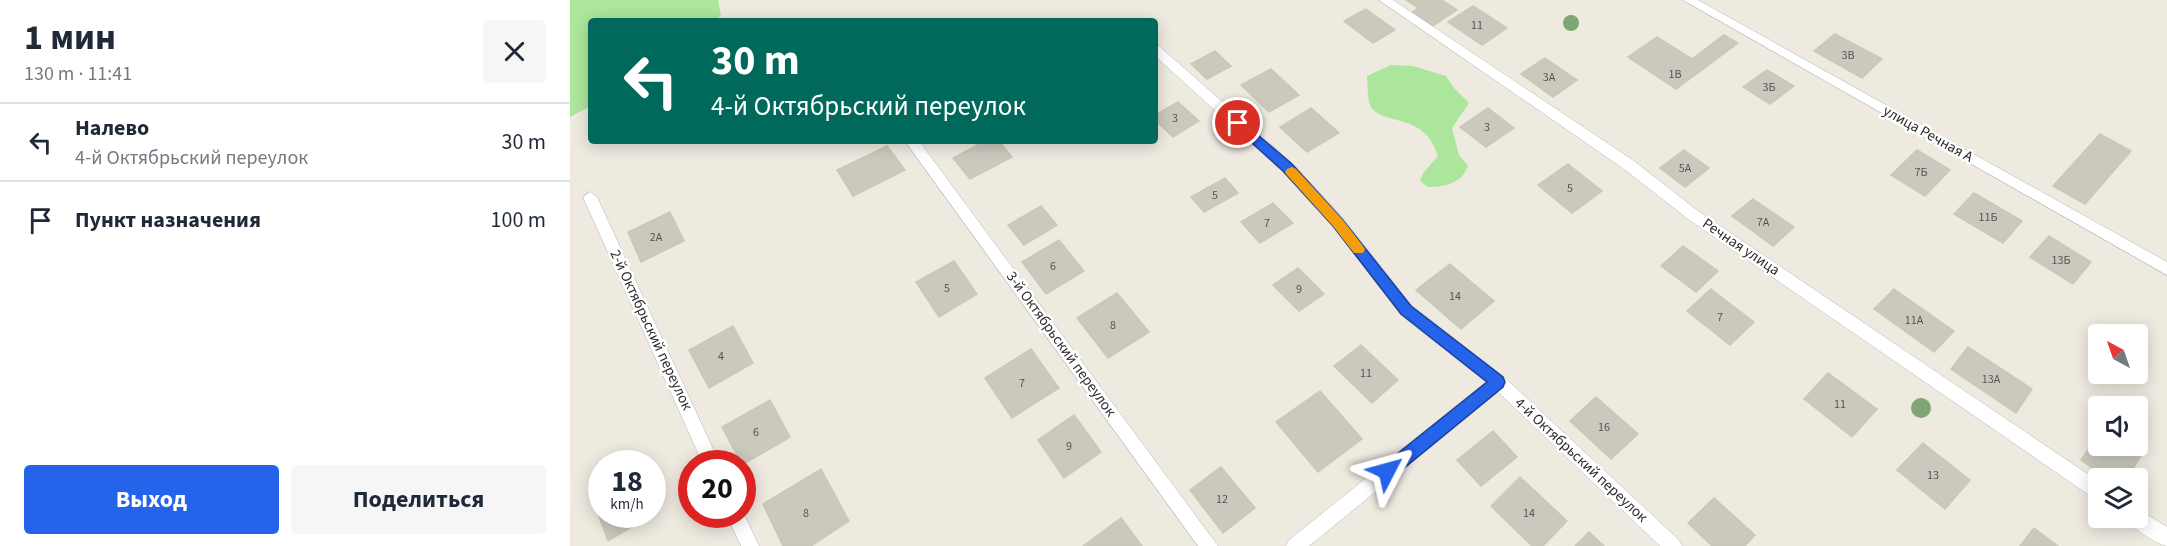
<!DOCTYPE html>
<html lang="ru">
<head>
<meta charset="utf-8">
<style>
	:root { --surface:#fff; --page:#f6f6f7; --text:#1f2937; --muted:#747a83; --line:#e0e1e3; --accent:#2563eb }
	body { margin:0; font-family:"Source Sans 3",sans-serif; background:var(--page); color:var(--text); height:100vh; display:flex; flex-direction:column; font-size:22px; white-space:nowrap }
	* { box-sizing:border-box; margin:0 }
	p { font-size:20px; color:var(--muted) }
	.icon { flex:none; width:33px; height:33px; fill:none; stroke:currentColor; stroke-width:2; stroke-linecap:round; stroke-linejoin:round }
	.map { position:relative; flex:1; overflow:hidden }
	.details { display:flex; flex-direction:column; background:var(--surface); width:570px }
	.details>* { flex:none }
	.hud { position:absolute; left:18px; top:18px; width:570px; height:126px; border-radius:6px; box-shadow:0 3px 15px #0003; background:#00695c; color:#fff; overflow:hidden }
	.needle { width:39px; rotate:320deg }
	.tools { position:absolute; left:1518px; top:324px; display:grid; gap:12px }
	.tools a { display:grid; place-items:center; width:60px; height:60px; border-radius:6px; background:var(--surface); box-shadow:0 3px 15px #0003; font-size:30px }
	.speed { position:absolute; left:18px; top:450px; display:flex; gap:12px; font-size:30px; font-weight:700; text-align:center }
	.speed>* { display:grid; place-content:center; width:78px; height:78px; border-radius:50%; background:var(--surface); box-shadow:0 3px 15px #0003; line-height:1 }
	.speed small { font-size:15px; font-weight:400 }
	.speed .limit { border:9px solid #d22; background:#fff; color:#111 }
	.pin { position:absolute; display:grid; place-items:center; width:51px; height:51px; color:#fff; margin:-26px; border:3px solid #fff; border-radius:50%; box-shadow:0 2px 6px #0007 }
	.me { position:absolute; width:66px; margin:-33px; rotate:51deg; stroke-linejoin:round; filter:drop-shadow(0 0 4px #0008) }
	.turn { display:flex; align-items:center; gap:21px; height:126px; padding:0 24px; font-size:27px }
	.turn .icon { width:78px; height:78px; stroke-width:2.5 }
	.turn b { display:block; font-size:42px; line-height:51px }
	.round { display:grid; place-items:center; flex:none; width:63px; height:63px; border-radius:6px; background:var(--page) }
	.headline { display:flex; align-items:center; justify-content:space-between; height:102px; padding:0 24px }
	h1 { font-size:36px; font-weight:700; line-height:45px }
	.button { display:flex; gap:12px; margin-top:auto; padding:12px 24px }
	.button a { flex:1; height:69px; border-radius:6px; background:var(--accent); color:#fff; font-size:24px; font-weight:700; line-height:69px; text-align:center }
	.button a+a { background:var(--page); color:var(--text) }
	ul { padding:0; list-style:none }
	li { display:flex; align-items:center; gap:18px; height:78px; padding:0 24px; border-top:2px solid var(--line) }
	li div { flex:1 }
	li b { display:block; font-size:22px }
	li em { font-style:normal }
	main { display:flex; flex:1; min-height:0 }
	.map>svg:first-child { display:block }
	.green { fill:#ace69c }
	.building { fill:#cbc8be; stroke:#cbc7b9; stroke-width:1.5 }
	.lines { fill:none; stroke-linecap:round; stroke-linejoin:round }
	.service-casing { stroke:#b3b4c1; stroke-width:1 }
	.service { fill:#fff; fill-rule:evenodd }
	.tree { fill:#7da673 }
	.route { fill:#2563eb; stroke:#184099; stroke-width:1.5 }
	.slow { fill:#f59e0b }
	.labels { text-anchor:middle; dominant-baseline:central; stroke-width:5; stroke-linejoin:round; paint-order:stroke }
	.number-label { font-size:12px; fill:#545451 }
	.street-label { font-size:15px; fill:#2d2d2d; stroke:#fff }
</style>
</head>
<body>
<main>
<section class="details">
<div class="headline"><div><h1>1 мин</h1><p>130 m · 11:41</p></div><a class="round"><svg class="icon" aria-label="close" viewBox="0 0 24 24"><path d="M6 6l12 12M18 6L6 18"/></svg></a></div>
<ul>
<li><svg class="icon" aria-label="left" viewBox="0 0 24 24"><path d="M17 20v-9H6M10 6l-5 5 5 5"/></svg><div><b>Налево</b><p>4-й Октябрьский переулок</p></div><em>30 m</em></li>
<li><svg class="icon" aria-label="arrive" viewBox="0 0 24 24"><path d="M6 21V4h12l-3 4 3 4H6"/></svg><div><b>Пункт назначения</b></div><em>100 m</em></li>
</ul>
<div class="button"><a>Выход</a><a>Поделиться</a></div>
</section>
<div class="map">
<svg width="1597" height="546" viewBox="0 0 1597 546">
	<rect width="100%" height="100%" fill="#efeae0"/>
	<!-- green -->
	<path class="green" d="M0 0H148L151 15 145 21H21V106L0 117Z
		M821 65 843 66 876 76 884 88 899 103 882 128 889 155 898 166C891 184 875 187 857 187L850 180 854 172 868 156C854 110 810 127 800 105 797 97 798 85 797 76Z"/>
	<!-- building -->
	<path class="building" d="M836 0H872L887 10 861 27 841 13 848 8Z
		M903 6 937 28 912 45 878 22Z
		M796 9 825 30 803 43 774 21Z
		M1265 34 1312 59 1292 78 1244 51Z
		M1154 35 1168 43 1106 89 1058 57 1087 37 1122 59Z
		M645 51 661 66 637 79 621 64Z
		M975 58 1007 80 983 97 951 74Z
		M701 69 729 95 699 112 671 85Z
		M1197 70 1224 86 1200 104 1173 87Z
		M608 102 629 121 603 137 585 120V115Z
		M741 108 769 133 737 152 710 127Z
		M918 108 944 128 916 147 890 127Z
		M1530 134 1561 151 1515 204 1483 186Z
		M415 141H429L442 157 400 179 383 158Z
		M317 146 335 170 283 196 267 170Z
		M1114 150 1139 168 1115 187 1090 168Z
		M1347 150 1380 170 1355 196 1321 175Z
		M998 164 1032 191 1002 213 968 185Z
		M655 178 668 193 634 212 621 197Z
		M1404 193 1452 221 1433 243 1384 214Z
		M1183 199 1224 227 1203 246 1162 216Z
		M703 203 723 223 690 243 671 222Z
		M471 206 487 225 454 245 438 225Z
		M100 212 114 241 71 262 58 232Z
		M1479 236 1521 262 1503 284 1460 257Z
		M489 240 514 271 476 294 452 262Z
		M1113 246 1148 271 1126 292 1091 266Z
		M384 261 407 294 369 317 346 282Z
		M880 264 924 301 891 329 846 290Z
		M728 268 754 294 729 311 703 285Z
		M1141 289 1184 322 1160 345 1117 311Z
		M1324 289 1384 331 1364 352 1304 309Z
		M547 293 579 332 538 358 507 318Z
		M163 326 183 363 139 388 119 350Z
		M791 345 828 380 802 403 764 366Z
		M1398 347 1462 389 1446 413 1381 369Z
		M461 349 489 388 442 418 415 378Z
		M1258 373 1307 409 1282 437 1234 399Z
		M750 391 792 439 748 472 706 422Z
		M1026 397 1068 434 1041 459 1000 421Z
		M200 400 220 437 172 465 152 427Z
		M504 415 531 452 494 478 468 440Z
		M923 431 947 457 911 486 887 460Z
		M1528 435V446H1559L1572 454 1557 478H1537L1511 460Z
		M1353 443 1400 480 1375 509 1327 470Z
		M651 467 685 508 653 533 620 490Z
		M251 469 279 521 241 546H213L193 504Z
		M950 477 997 521 973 546H962L921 506Z
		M32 482V514H82V504L86 513 38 541 19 489Z
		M1144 498 1185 535 1175 546H1142L1118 523Z
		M551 518 572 546H513Z
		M1464 528 1488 546H1450Z
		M1019 532 1034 546H1005Z"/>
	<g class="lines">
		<defs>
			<path id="service" d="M809 0H823L1064 161 1128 211 1528 481V499L1522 497 1118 219 1054 169Z
				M1113 0H1128L1597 262V275Z
				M585 45 589 46 722 163 773 218 841 305 934 377 1109 540 1112 546H1090L928 392 739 546H716L719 540 916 382 831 315 763 226 712 171 585 56Z
				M335 141H349L648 546H628Z
				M20 192 27 197 150 464H133L13 197Z
				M1568 509 1597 527V546C1585 543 1562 529 1558 518H1568Z
				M172 510 189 546H171L156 514H172Z"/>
		</defs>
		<!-- service casing -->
		<use href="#service" class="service-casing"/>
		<!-- service -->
		<use href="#service" class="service"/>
	</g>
	<!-- trees -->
	<g class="tree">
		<circle cx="1001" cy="23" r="8"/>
		<circle cx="1351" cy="408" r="10"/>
	</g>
	<!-- route -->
	<path class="route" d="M668 118 722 164 772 219 841 306 933 377 935 382 933 387 823 477 817 479 812 477 809 471 812 466 917 382 831 314 763 226 713 171 663 126V120Z"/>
	<!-- slow -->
	<path class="slow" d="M722 167 726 169 772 219 793 246 795 249 793 253H784L763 226 717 175 715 172 717 169Z"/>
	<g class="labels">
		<!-- number labels -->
		<g class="number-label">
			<text x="907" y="25">11</text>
			<text x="1278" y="55">3В</text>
			<text x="1105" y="74">1В</text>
			<text x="979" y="77">3А</text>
			<text x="1199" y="87">3Б</text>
			<text x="605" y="118">3</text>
			<text x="917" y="127">3</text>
			<text x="1115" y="168">5А</text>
			<text x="1351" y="172">7Б</text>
			<text x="1000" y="188">5</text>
			<text x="645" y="195">5</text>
			<text x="1418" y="217">11Б</text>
			<text x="1193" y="222">7А</text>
			<text x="697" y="223">7</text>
			<text x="86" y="237">2А</text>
			<text x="1491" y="260">13Б</text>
			<text x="483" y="266">6</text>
			<text x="377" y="288">5</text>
			<text x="729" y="289">9</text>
			<text x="885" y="296">14</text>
			<text x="1150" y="317">7</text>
			<text x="1344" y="320">11А</text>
			<text x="543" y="325">8</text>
			<text x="151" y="356">4</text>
			<text x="796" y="373">11</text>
			<text x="1421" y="379">13А</text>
			<text x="452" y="383">7</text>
			<text x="1270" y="404">11</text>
			<text x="1034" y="427">16</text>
			<text x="186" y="432">6</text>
			<text x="499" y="446">9</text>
			<text x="1363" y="475">13</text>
			<text x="652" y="499">12</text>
			<text x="236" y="513">8</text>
			<text x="959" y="513">14</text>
		</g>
		<!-- street labels -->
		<g class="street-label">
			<text transform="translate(1358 134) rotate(29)">улица Речная А</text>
			<text transform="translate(1171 247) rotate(34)">Речная улица</text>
			<text transform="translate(81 330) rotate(65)">2-й Октябрьский переулок</text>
			<text transform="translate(491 344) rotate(54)">3-й Октябрьский переулок</text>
			<text transform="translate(1011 460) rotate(43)">4-й Октябрьский переулок</text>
		</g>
	</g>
</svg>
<div class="tools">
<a><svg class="needle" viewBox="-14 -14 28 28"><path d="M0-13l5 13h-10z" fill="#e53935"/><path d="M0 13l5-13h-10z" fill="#747a83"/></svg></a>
<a><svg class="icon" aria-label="sound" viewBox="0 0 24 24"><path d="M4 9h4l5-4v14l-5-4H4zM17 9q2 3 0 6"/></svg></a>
<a><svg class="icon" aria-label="layers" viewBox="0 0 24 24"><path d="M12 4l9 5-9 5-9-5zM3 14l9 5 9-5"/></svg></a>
</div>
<div class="speed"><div>18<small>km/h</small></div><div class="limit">20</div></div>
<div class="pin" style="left:668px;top:123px;background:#d93025"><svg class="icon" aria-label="arrive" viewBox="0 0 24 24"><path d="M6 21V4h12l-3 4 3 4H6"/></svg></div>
<svg class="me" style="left:817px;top:471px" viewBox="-20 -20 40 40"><path d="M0-17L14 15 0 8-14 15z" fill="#2563eb" stroke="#fff" stroke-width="4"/></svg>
<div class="hud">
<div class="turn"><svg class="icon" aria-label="left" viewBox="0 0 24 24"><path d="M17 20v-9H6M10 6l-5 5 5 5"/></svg><div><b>30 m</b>4-й Октябрьский переулок</div></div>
</div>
</div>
</main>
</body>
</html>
